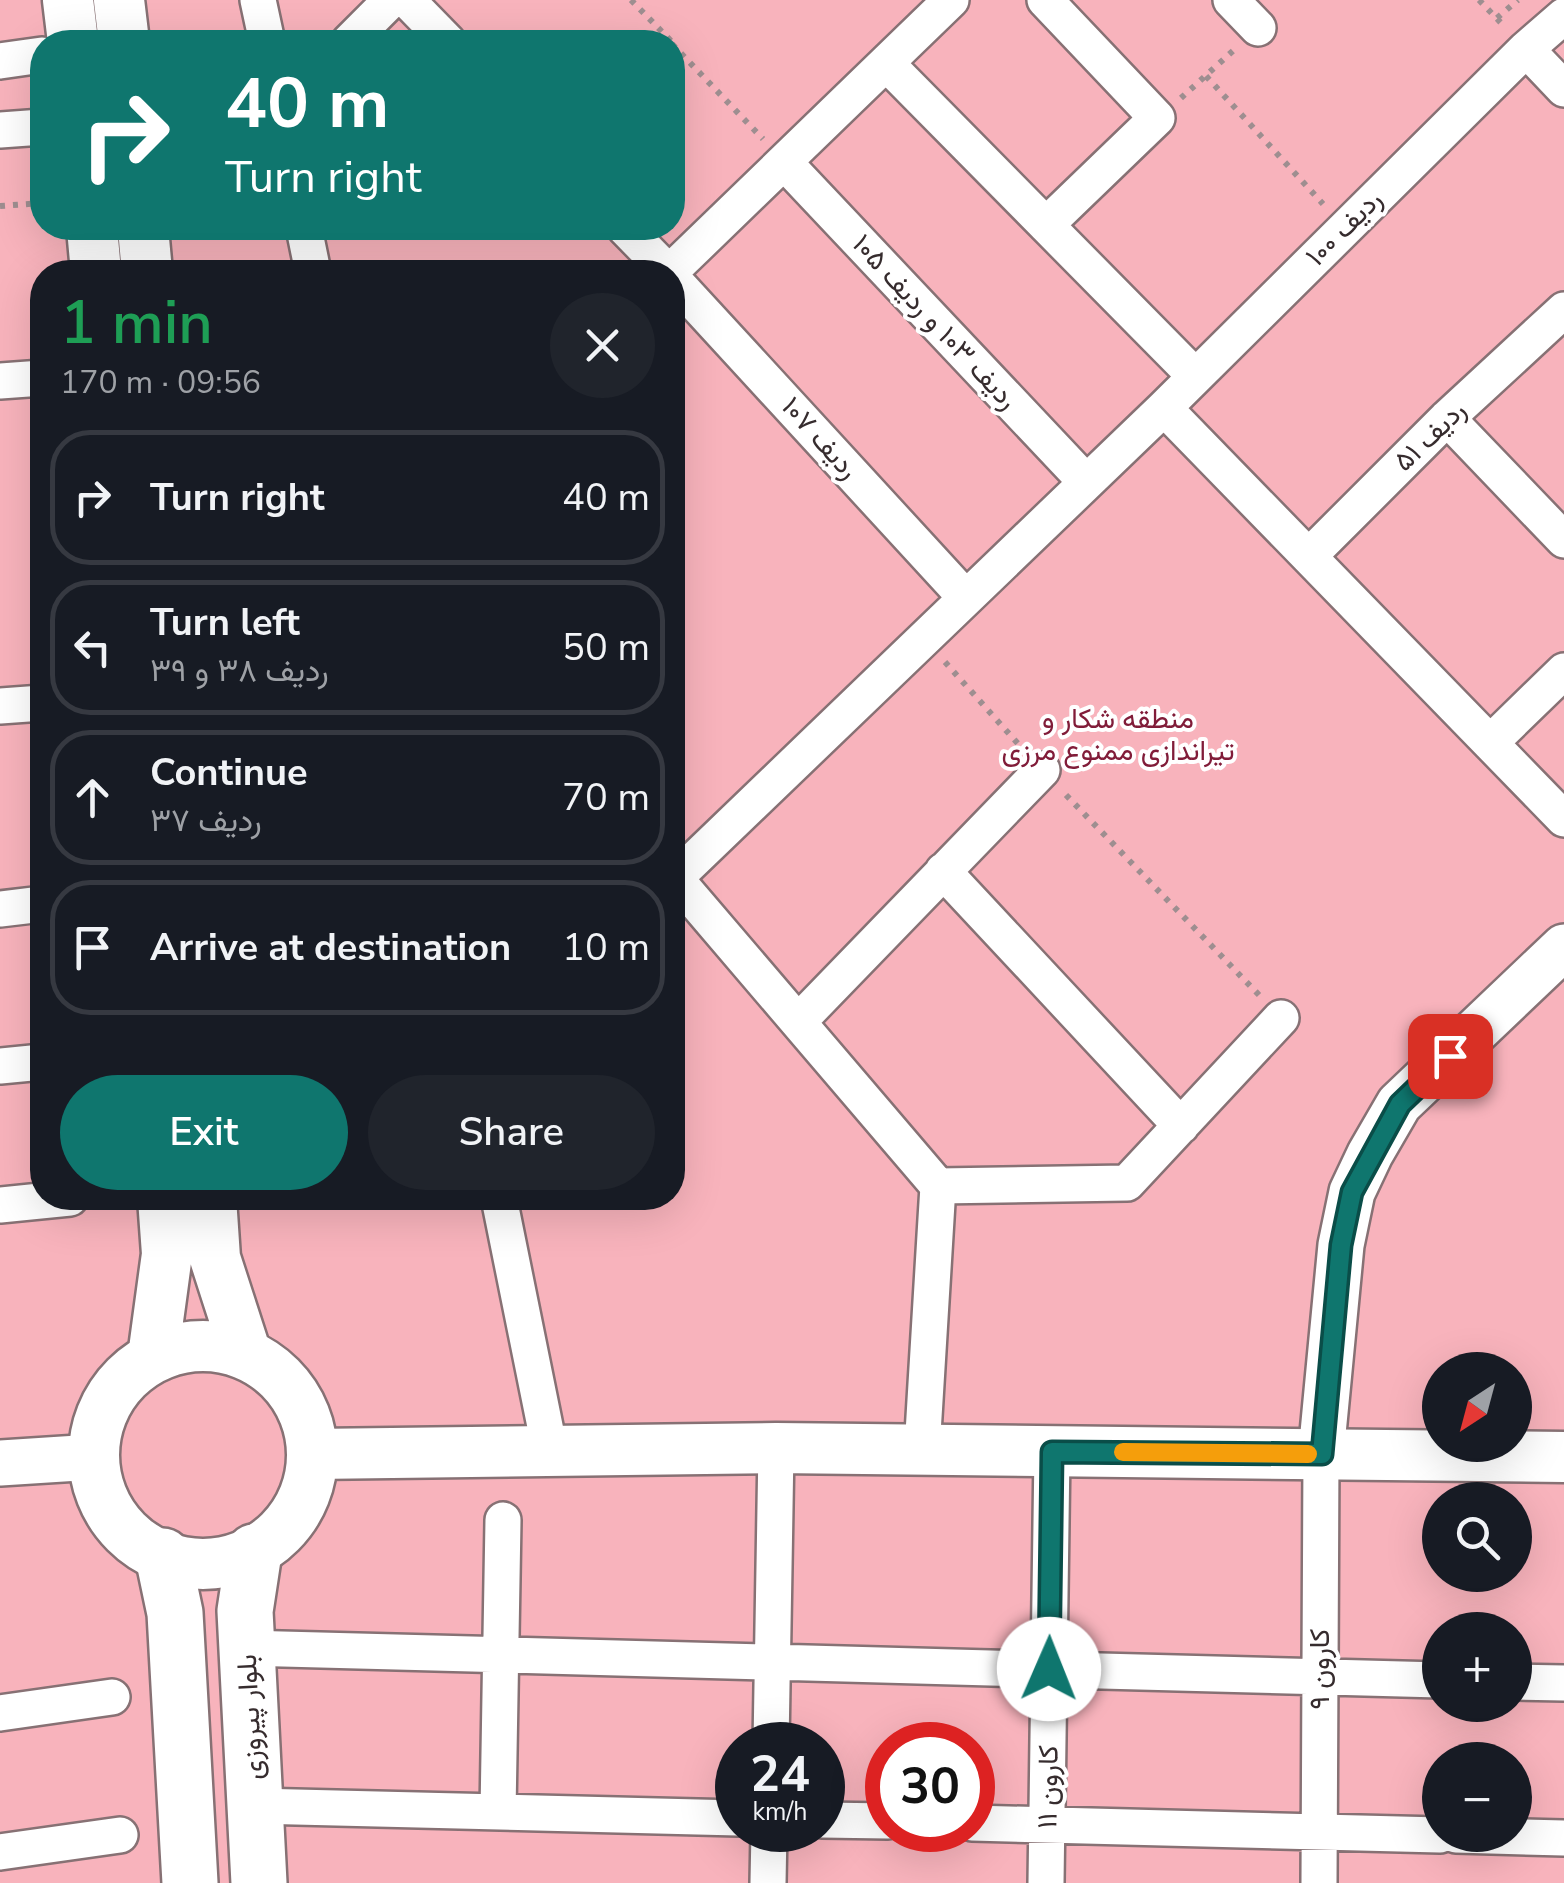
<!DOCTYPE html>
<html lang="en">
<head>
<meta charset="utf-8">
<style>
	:root { --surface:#171b24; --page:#20242c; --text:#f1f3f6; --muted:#9ea1a6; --line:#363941; --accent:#0f766e }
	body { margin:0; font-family:"Nunito Sans",Vazirmatn,sans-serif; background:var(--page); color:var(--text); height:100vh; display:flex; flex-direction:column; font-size:38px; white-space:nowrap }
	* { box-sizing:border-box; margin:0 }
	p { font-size:32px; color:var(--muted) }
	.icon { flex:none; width:55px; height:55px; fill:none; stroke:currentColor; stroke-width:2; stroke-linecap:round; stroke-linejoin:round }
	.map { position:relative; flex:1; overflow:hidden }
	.panel { position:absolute; left:30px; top:260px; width:655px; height:950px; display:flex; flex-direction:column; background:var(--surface); border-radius:40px; box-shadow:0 10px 40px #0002 }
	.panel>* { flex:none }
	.hud { position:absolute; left:30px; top:30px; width:655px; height:210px; border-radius:40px; box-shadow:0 10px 40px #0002; background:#0f766e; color:#fff; overflow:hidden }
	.needle { width:65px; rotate:216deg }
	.controls { position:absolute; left:1422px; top:1352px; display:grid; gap:20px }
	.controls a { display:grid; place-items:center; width:110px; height:110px; border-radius:50%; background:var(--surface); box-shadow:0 10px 40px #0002; font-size:50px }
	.speed { position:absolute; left:715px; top:1722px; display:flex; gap:20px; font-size:50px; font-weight:700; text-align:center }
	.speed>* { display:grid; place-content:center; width:130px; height:130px; border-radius:50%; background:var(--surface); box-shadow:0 10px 40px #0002; line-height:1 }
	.speed small { font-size:25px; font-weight:400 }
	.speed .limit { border:15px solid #d22; background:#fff; color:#111 }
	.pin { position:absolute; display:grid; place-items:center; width:85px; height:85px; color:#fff; margin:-42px; border-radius:20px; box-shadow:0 5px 15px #0006 }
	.me { position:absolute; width:110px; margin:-55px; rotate:1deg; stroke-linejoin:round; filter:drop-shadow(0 0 8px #0008) }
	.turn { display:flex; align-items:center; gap:35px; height:210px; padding:0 30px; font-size:45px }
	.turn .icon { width:130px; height:130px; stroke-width:2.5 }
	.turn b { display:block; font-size:70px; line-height:85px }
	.round { display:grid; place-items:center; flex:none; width:105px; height:105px; border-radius:52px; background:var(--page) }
	.head { display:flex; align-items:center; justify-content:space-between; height:170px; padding:0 30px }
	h1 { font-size:60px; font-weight:600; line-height:75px; color:#1e9e55 }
	.cta { display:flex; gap:20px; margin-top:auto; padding:20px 30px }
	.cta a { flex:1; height:115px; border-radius:60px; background:var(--accent); color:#fff; font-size:40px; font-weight:600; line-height:115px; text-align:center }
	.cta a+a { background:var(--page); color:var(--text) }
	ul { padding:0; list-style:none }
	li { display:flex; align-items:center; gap:30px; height:135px; margin:0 20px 15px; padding:0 10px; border:5px solid var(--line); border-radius:40px }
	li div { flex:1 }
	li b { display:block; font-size:38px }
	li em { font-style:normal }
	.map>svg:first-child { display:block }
	.green { fill:#f8b3bc; fill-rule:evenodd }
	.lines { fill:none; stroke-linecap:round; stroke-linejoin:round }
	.minor-casing { stroke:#877174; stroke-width:40 }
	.tertiary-casing { stroke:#877174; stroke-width:50 }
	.secondary-casing { stroke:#877174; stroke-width:55 }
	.primary-casing { stroke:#877174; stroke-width:60 }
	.path { stroke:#9e8e90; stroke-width:6; stroke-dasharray:5 8; stroke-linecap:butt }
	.minor { stroke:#fff; stroke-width:35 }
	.tertiary { stroke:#fff; stroke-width:45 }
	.secondary { stroke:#fff; stroke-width:50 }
	.primary { stroke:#fff; stroke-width:55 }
	.route-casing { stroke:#0a4d48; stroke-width:25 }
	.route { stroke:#0f766e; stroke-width:18 }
	.slow { stroke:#f59e0b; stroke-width:18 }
	.labels { text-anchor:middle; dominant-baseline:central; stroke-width:8; stroke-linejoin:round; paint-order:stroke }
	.street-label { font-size:28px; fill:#362c2e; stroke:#fff }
	.park-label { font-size:28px; fill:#811c39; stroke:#fff }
</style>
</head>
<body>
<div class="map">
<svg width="1564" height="1883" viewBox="0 0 1564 1883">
	<rect width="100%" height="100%" fill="#ffebed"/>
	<!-- green -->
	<path class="green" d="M0 0H1564V1883H0ZM42 42H672V228H42ZM42 272H672V1198H42ZM1440 1370H1515V1445H1440ZM1440 1500H1515V1575H1440ZM1440 1630H1515V1705H1440ZM738 1745H822V1830H738ZM888 1745H972V1830H888ZM1440 1760H1515V1835H1440Z"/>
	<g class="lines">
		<defs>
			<path id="minor" d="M258 0 267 42
				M407 0 448 42
				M1045 0 1157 118 1046 225
				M1231 0 1258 28
				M349 42 391 0
				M1526 49 1564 89
				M0 61 42 55
				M886 63 1195 376
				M0 130 42 127
				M784 162 1086 482
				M304 228 313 272
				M625 228 668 272
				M670 272 951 0
				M672 278 966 598
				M0 381 42 378
				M1164 408 1564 819
				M1447 418 1564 540
				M1309 556 1447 418 1564 310
				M0 706 42 703
				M1490 743 1564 671
				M943 871 1181 1126
				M675 878 938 1186 922 1450
				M672 881 1164 408 1526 49 1564 16
				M0 909 42 904
				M798 1022 1042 770
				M0 1066 42 1062
				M938 1186 1127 1183 1281 1018
				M499 1198 550 1451
				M0 1205 70 1198
				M246 1648 1440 1680
				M1515 1682 1564 1683
				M0 1713 112 1697
				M771 1745 776 1448
				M255 1806 738 1818
				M498 1812 503 1520
				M822 1820 888 1821
				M972 1823 1440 1835
				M1456 1835 1564 1838
				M0 1852 120 1835
				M768 1883 769 1830
				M1046 1883 1052 1451
				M1319 1883 1321 1454"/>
			<path id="tertiary" d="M1321 1454 1341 1245 1352 1192 1370 1154 1399 1104 1564 947
				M0 1463 94 1457"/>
			<path id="secondary" d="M68 0 73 42
				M119 0 124 42
				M92 228 96 272
				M143 228 147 272
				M211 1198 215 1258 246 1354
				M94 1455a109 109 0 1 1 218 0a109 109 0 1 1-218 0Z
				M153 1357 167 1254 163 1198
				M313 1454 776 1448 1564 1457"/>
			<path id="primary" d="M254 1552 245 1611 259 1883
				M163 1556 175 1613 190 1883"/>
		</defs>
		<!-- minor casing -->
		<use href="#minor" class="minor-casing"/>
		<!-- tertiary casing -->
		<use href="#tertiary" class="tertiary-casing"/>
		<!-- secondary casing -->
		<use href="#secondary" class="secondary-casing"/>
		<!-- primary casing -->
		<use href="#primary" class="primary-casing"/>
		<!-- path -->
		<path class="path" d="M631 0 672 42
			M1479 0 1504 26
			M1497 18 1518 0
			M672 44 763 139
			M1206 76 1323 204
			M1181 98 1235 49
			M0 206 42 203
			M945 662 1020 746
			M1066 795 1259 995"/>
		<!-- minor -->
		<use href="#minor" class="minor"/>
		<!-- tertiary -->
		<use href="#tertiary" class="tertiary"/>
		<!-- secondary -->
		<use href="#secondary" class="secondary"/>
		<!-- primary -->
		<use href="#primary" class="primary"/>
	</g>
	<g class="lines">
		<defs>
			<path id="route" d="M1049 1669 1052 1452 1322 1454 1341 1245 1352 1192 1400 1104 1450 1056"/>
		</defs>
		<!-- route casing -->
		<use href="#route" class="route-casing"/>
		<!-- route -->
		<use href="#route" class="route"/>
		<!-- slow -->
		<path class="slow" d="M1123 1452 1308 1454"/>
	</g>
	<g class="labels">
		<!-- street labels -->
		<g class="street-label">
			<text transform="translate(1344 228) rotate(-45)">ردیف ۱۰۰</text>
			<text transform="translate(935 322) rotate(47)">ردیف ۱۰۳ و ردیف ۱۰۵</text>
			<text transform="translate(1430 436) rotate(-44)">ردیف ۵۱</text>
			<text transform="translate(820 438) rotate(48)">ردیف ۱۰۷</text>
			<text transform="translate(1320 1669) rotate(-90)">کارون ۹</text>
			<text transform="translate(250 1717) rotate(-93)">بلوار پیروزی</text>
			<text transform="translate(1048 1787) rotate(-89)">کارون ۱۱</text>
		</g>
		<!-- park labels -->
		<g class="park-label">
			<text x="1118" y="719">منطقه شکار و<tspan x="1118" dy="32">تیراندازی ممنوع مرزی</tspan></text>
		</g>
	</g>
</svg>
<div class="controls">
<a><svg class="needle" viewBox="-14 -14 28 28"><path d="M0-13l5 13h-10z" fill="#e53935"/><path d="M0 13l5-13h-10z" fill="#9ea1a6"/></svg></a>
<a><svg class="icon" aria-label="search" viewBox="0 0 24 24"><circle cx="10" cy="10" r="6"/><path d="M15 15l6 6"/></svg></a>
<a>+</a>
<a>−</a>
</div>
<div class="speed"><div>24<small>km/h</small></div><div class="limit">30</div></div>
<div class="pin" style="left:1450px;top:1056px;background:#d93025"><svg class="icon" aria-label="arrive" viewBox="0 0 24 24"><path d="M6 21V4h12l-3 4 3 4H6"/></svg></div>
<svg class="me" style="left:1049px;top:1669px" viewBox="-20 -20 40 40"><circle r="19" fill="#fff"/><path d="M0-13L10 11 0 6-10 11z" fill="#0f766e"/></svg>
<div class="hud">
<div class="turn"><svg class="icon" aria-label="right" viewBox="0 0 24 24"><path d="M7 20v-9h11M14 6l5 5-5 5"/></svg><div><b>40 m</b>Turn right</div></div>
</div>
<section class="panel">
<div class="head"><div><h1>1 min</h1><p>170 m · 09:56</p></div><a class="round"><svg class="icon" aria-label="close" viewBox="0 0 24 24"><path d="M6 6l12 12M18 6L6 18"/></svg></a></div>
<ul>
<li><svg class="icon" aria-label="right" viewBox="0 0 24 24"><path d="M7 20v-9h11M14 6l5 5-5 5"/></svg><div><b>Turn right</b></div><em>40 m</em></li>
<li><svg class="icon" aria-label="left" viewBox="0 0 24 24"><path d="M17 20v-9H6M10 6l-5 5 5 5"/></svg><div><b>Turn left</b><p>ردیف ۳۸ و ۳۹</p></div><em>50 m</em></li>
<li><svg class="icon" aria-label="ahead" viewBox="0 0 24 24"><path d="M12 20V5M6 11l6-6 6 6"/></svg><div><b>Continue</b><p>ردیف ۳۷</p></div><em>70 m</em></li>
<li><svg class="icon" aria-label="arrive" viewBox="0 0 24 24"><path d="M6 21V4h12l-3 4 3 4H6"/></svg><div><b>Arrive at destination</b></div><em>10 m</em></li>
</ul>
<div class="cta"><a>Exit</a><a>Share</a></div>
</section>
</div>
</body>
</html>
